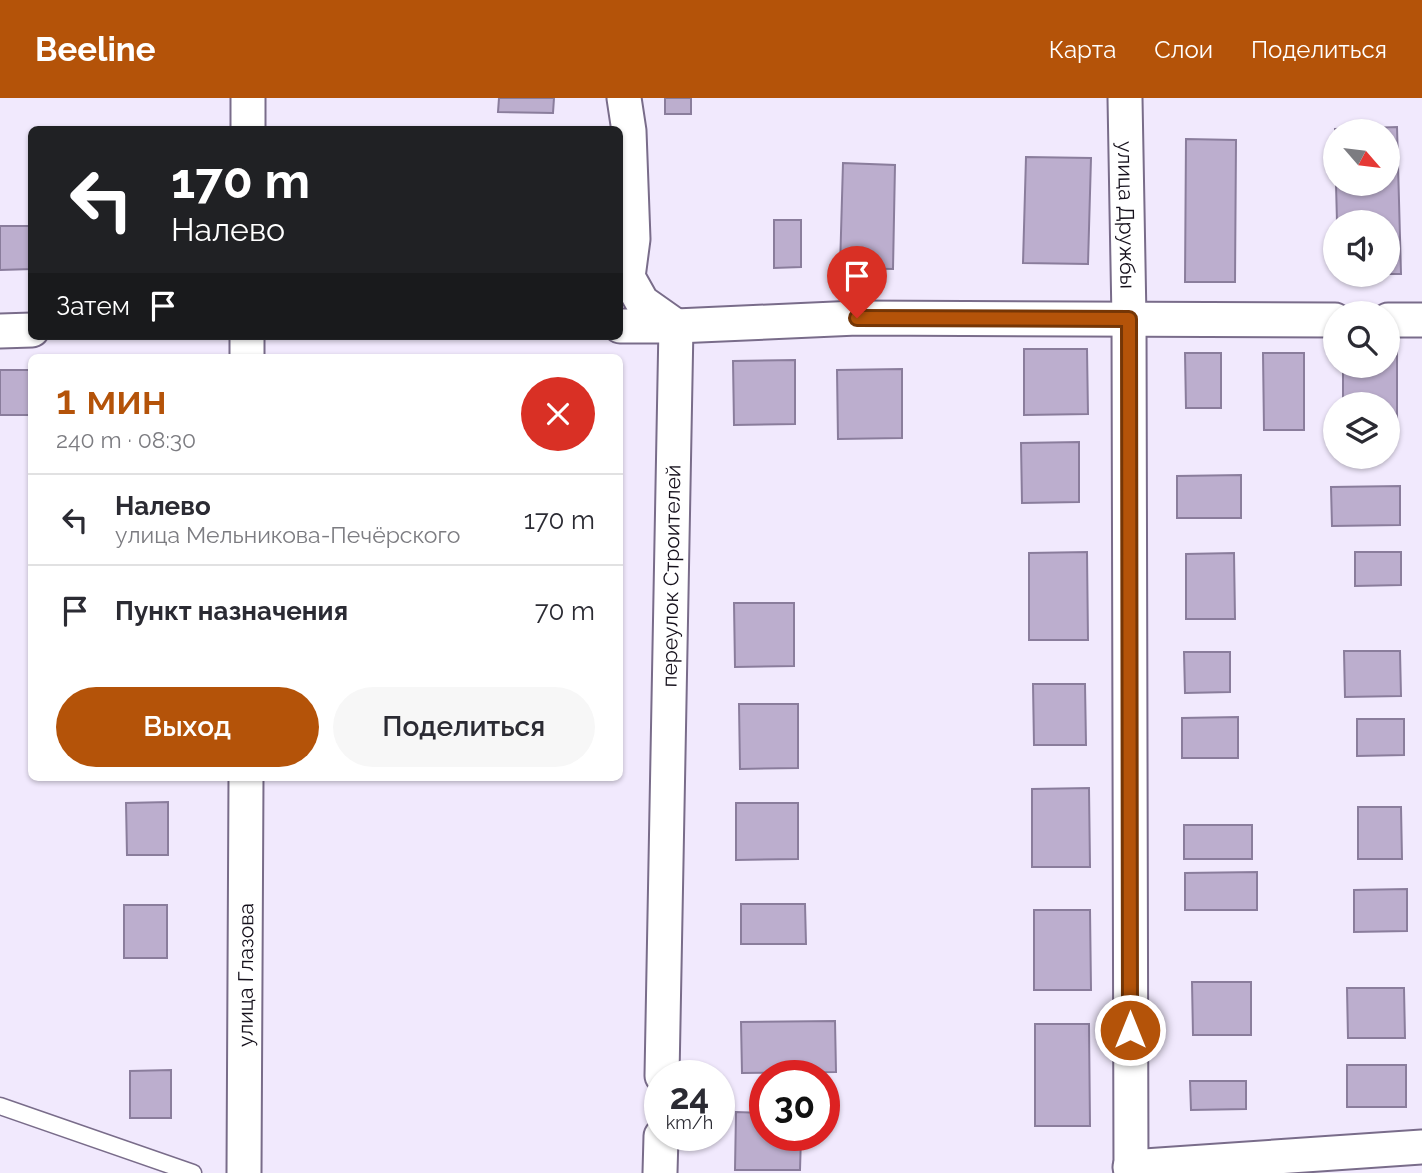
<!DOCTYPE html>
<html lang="ru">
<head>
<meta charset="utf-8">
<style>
	:root { --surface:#fff; --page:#f7f7f7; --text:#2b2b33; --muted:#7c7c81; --line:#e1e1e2; --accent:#b45309 }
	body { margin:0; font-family:Raleway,sans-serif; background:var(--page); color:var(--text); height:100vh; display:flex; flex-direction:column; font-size:26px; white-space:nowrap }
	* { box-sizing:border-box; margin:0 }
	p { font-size:23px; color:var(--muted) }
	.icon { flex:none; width:38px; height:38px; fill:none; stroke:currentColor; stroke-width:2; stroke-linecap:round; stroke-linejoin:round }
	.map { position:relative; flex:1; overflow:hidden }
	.details { position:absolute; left:28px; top:256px; width:595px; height:427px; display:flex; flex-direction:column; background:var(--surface); border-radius:10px; box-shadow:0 2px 5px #0004 }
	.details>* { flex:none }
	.banner { position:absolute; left:28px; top:28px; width:595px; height:214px; border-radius:10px; box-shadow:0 2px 5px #0004; background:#202124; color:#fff; overflow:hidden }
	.needle { width:46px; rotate:118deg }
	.controls { position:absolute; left:1323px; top:21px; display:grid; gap:14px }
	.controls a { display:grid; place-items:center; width:77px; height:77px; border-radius:50%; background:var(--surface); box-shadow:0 2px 5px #0004; font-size:35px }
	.speed { position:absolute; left:644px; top:962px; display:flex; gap:14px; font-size:35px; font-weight:700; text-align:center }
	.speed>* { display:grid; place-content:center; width:91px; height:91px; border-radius:50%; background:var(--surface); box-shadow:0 2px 5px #0004; line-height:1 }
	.speed small { font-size:18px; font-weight:400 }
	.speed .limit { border:10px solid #d22; background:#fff; color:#111 }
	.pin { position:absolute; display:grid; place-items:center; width:60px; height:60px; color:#fff; margin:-72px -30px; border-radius:50% 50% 50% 0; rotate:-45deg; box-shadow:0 0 7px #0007 }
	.pin .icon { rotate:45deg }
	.me { position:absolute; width:77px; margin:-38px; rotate:0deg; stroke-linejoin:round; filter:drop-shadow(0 0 5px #0008) }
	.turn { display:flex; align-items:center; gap:24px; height:147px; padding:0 28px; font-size:32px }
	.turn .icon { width:91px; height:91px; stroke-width:2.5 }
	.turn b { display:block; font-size:49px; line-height:60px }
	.then { display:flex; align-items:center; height:66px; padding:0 28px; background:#0003; gap:14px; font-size:26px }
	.round { display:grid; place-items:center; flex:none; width:74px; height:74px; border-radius:37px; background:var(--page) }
	.headline { display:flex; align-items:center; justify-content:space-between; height:119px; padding:0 28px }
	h1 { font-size:42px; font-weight:600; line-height:52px; color:var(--accent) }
	.cta { display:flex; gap:14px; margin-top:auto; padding:14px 28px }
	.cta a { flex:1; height:80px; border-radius:42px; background:var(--accent); color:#fff; font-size:28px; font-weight:600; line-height:80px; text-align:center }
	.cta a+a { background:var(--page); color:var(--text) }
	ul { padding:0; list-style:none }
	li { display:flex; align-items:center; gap:21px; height:91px; padding:0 28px; border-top:2px solid var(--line) }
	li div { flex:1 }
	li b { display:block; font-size:26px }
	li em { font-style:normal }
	header { display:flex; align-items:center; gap:42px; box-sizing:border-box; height:98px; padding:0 35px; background:var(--accent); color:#fff }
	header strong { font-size:33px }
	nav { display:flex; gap:38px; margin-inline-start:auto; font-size:24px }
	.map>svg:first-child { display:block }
	.building { fill:#bcaece; stroke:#8a7d9c; stroke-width:2 }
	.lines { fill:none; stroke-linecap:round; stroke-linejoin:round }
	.lane-casing { stroke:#796c8a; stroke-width:19 }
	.street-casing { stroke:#796c8a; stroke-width:37 }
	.lane { stroke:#fff; stroke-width:16 }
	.street { stroke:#fff; stroke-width:33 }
	.route-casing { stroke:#753606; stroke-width:18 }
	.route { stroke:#b45309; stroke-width:12 }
	.labels { text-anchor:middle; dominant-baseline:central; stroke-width:6; stroke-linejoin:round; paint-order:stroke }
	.street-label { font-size:21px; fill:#15101b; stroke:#fff }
</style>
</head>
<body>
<header>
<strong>Beeline</strong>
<nav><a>Карта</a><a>Слои</a><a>Поделиться</a></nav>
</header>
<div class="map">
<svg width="1422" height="1075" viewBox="0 0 1422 1075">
	<rect width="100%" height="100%" fill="#f1e9fd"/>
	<!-- building -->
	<path class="building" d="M499 0H554L553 15 498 14Z
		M665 0H691V16H665Z
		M1397 29 1401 176H1388V124H1337L1336 86H1388V33H1335V45V31Z
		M1186 41 1236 42 1235 184H1185Z
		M1026 59 1091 60 1088 166 1023 165Z
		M843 65 895 67 893 171 840 170Z
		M774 122H801V169L774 170Z
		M0 128H32V171L0 172Z
		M1024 251H1087L1088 316 1024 317Z
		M1397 253V328H1388V306H1343V268H1388V254Z
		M1185 255H1221V310H1186Z
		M1263 255H1304V332H1264Z
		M795 262V326L734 327 733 263Z
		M902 271V340L838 341 837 272Z
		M0 272H32V317H0Z
		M1079 344V404L1022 405 1021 345Z
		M1241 377V420H1177V378Z
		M1400 388V427L1332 428 1331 389Z
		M1087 454 1088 542H1029V455Z
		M1355 454H1401V487L1355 488Z
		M1234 455 1235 521H1186V456Z
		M734 505H794V568L735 569Z
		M1344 553H1400L1401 598 1345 599Z
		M1184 554H1230V594L1185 595Z
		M1033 586H1085L1086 647H1034Z
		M739 606H798V670L740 671Z
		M1238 619V660H1182V620Z
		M1357 621H1404V657L1357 658Z
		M1089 690 1090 769H1032V691Z
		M168 704V757H127L126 705Z
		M736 705H798V761L736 762Z
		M1358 709H1401L1402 761H1358Z
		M1184 727H1252V761H1184Z
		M1257 774V812H1185V775Z
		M1407 791V833L1354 834V792Z
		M741 806H805L806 846H741Z
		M124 807H167V860H124Z
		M1034 812H1090L1091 892H1034Z
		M1192 884H1251V937H1193Z
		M1347 890H1404L1405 940H1348Z
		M835 923 836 974 742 975 741 924Z
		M1035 926H1089L1090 1028H1035Z
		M1347 967H1406V1009H1347Z
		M171 972V1020H130V973Z
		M1190 983H1246V1011L1191 1012Z
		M736 1014 765 1015V1038H801L800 1072H735Z"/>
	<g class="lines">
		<defs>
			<path id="lane" d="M0 1008 193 1075"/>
			<g id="street">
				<path d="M624 0 629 33 633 141 628 179 642 204 676 228 662 978"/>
				<path id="s1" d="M1125 0 1129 221 1131 1075"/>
				<path d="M248 32V0"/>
				<path d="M1388 222H1422"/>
				<path d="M620 228H676L857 220 1335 222"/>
				<path d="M0 233 32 232"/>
				<path d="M247 259V238"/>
				<path d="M1130 1069 1422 1049"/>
				<path id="s2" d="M244 1075 246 679"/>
				<path d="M660 1075 661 1038"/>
			</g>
		</defs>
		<!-- lane casing -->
		<use href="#lane" class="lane-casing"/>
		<!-- street casing -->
		<use href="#street" class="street-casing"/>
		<!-- lane -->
		<use href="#lane" class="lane"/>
		<!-- street -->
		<use href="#street" class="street"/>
	</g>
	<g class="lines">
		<defs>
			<path id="route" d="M857 220 1129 221 1130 932"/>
		</defs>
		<!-- route casing -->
		<use href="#route" class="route-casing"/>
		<!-- route -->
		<use href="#route" class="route"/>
	</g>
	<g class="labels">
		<!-- street labels -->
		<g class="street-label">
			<text stroke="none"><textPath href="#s1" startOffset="117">улица Дружбы</textPath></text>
			<text transform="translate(671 478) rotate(-89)">переулок Строителей</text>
			<text stroke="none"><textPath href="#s2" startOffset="198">улица Глазова</textPath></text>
		</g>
	</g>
</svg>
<div class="controls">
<a><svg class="needle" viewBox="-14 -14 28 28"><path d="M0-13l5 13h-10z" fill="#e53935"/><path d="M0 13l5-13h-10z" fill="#7c7c81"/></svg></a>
<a><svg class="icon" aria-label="sound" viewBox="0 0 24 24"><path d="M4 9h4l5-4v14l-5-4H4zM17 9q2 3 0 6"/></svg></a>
<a><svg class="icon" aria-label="search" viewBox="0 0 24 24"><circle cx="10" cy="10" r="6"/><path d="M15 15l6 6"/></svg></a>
<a><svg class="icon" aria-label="layers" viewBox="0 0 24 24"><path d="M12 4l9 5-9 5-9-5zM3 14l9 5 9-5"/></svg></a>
</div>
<div class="speed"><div>24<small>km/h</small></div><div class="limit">30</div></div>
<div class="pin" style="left:857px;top:220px;background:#d93025"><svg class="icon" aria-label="arrive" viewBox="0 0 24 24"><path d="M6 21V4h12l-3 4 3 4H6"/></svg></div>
<svg class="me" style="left:1130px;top:932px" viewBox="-20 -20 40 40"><circle r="17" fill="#b45309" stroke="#fff" stroke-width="3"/><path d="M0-11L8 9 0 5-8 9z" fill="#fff"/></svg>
<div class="banner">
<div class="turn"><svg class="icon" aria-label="left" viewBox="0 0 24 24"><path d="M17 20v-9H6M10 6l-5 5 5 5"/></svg><div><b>170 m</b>Налево</div></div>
<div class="then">Затем<svg class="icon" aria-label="arrive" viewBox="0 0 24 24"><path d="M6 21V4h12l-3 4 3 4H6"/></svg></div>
</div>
<section class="details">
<div class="headline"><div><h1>1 мин</h1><p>240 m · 08:30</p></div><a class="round" style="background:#d93025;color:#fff"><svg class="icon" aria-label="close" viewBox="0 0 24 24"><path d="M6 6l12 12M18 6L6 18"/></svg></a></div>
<ul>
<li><svg class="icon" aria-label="left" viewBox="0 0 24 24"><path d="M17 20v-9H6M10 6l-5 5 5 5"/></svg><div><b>Налево</b><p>улица Мельникова-Печёрского</p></div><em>170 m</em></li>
<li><svg class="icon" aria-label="arrive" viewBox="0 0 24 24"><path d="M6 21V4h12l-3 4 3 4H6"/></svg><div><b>Пункт назначения</b></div><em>70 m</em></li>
</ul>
<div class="cta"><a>Выход</a><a>Поделиться</a></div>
</section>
</div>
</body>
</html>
